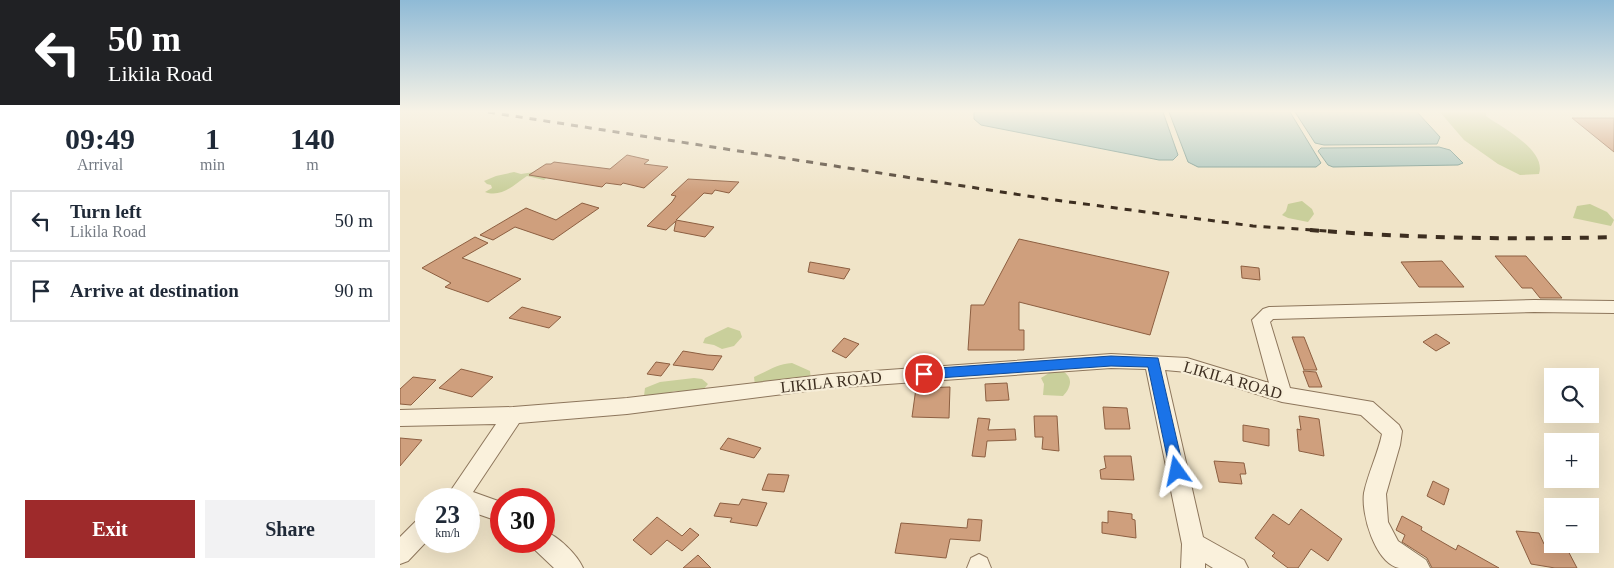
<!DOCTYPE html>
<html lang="en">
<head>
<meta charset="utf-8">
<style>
	:root { --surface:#fff; --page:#f2f2f3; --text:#1f2937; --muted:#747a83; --line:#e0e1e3; --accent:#9e2a2b }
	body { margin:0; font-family:"Times New Roman",serif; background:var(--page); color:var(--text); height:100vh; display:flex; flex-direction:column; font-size:19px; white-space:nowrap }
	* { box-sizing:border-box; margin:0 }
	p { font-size:16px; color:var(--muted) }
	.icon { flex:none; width:28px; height:28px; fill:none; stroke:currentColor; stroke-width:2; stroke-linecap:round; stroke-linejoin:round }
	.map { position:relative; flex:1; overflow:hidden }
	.drawer { display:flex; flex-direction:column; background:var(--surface); width:400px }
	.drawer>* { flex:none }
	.banner { background:#202124; color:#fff; overflow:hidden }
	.tools { position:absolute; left:1144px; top:368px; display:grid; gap:10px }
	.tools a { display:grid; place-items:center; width:55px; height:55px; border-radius:0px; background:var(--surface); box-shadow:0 5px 20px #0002; font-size:25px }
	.speed { position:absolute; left:15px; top:488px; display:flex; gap:10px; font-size:25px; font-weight:700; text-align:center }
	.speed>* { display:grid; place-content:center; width:65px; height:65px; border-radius:50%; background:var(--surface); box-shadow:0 5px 20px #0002; line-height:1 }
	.speed small { font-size:12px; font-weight:400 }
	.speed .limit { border:8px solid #d22; background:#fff; color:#111 }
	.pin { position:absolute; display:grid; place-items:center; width:42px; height:42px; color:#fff; margin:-21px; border:2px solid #fff; border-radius:50%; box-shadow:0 1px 5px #0007 }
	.me { position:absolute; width:55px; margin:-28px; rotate:348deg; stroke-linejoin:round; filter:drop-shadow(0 0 4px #0008) }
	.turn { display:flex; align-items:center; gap:18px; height:105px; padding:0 25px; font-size:22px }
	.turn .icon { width:65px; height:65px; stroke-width:2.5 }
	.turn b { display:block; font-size:35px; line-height:42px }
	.eta { display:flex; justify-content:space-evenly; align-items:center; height:85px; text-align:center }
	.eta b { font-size:30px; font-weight:700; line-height:35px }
	.primary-button { display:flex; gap:10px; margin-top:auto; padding:10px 25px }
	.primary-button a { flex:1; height:58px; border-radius:0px; background:var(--accent); color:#fff; font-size:20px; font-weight:700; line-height:58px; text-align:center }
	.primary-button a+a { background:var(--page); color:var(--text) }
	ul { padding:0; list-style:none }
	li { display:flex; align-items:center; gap:15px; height:62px; margin:0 10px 8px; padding:0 15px; border:2px solid var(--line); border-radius:0px }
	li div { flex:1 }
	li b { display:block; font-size:19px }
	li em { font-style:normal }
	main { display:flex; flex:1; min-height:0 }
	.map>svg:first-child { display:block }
	.green { fill:#c9cf9b }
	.water { fill:#a9c4bc; stroke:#6f938a }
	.building { fill:#cf9f7d; stroke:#8d5f41 }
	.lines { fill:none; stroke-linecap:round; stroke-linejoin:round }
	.minor-casing { stroke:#8d765c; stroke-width:2 }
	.minor { fill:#faf1dc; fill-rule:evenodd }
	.rail-far1 { stroke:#3d2e20; stroke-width:3; stroke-dasharray:7 7; stroke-linecap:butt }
	.rail { stroke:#3d2e20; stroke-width:4; stroke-dasharray:9 9; stroke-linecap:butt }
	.route { fill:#1a73e8; stroke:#114b97 }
	.labels { text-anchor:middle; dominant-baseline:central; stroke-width:4.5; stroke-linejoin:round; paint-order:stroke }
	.street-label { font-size:16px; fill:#3d2e20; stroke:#f7eed8 }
</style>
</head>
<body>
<main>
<section class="drawer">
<div class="banner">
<div class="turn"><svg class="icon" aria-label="left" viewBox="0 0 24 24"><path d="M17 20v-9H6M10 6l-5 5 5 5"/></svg><div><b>50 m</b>Likila Road</div></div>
</div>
<div class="eta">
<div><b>09:49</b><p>Arrival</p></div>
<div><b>1</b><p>min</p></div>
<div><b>140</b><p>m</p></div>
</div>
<ul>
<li><svg class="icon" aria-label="left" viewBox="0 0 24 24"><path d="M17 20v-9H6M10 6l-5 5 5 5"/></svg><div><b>Turn left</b><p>Likila Road</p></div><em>50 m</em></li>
<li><svg class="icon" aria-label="arrive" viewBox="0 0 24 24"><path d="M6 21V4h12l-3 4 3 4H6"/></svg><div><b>Arrive at destination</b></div><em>90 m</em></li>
</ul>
<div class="primary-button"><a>Exit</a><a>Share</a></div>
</section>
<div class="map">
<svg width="1214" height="568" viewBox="0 0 1214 568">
	<rect width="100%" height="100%" fill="#f0e4c8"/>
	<!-- green -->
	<path class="green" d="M1040 112H1086V116C1101 127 1147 150 1139 174L1120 175 1098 164 1064 140Z
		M114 172 121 174 134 172 150 175 144 180 127 176C114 185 101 198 85 192L92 188 91 185 87 184 84 181 96 176Z
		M902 201 912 209 914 214 908 222 888 218 882 215 886 211 888 204Z
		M1190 204 1207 212 1214 220 1211 226 1173 218 1177 206Z
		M328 327 340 331 342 337 334 346 322 349 314 345 303 343 305 338Z
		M392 363 410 371 411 380 355 386 354 377C368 371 377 364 392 363Z
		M662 371C674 377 671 388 663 396L643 395 644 384 641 378 649 373Z
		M294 378 302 379 308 384 302 391H275L257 396H244L245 388 260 382Z"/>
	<!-- water -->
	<path class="water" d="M574 112H763L778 155 773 160H759L581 125 574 119Z
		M769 112H890L921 163 916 167H798L788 162Z
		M895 112H1017L1040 137 1037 144 924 145 915 143Z
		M1039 147 1050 150 1063 163 1058 165 933 167 928 165 918 151 921 148Z"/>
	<!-- building -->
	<path class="building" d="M1172 118H1214V152Z
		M227 155 249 160 244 164 268 167 244 188 223 183 221 185 206 183 202 187 129 175 146 164H151L154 162 210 169Z
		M288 179 339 182 329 193 315 190 312 194 304 193 276 220 314 227 305 237 274 231 276 221 266 230 247 226 272 202 276 196 271 195Z
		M182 203 199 208 153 240 115 227 93 240 80 235 126 208 156 220Z
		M75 237 88 243 62 258 121 279 88 302 45 287 51 283 22 268Z
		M619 239 769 272 750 335 619 302V330H624V350H568L571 305H584Z
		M1095 256H1126L1162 298H1140L1132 288H1122Z
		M1042 261 1064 287H1019L1001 262Z
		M410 262 450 269 444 279 408 272Z
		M841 266 859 268 860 280 842 278Z
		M122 307 161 317 149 328 109 318Z
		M1036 334 1050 343 1036 351 1023 342Z
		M892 337H904L917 370H904Z
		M444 338 459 344 446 358 432 351Z
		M283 351 307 355 322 356 313 370 273 365Z
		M256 362 270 364 261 376 247 374Z
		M61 369 93 377 72 397 39 388Z
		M903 371 916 372 922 387H909Z
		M13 377 36 380 11 405 0 404V389Z
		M607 383 609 400 586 401 585 384Z
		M550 387 549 418 512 417 516 388Z
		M703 407 727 408 730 429H705Z
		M634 416H657L659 451 642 449 643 437H635Z
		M899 416 919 419 924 456 899 451 897 429 901 430Z
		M578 418 590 419 588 430 615 429 616 440 587 441 585 457 572 456Z
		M843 425 869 429V446L843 441Z
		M0 438 22 440 0 466Z
		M328 438 361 448 354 458 320 449Z
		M704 456H731L734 480 701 479 700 470 706 468Z
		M814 461 844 463 846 474H840L842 484 819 482Z
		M368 474 389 475 384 492 362 490Z
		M1033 481 1049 489 1044 505 1027 496Z
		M342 499 367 503 357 526 330 522 332 518 314 516 320 503 339 505Z
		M901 509 942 539 928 561 911 549 898 568H888L872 556 875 553 855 538 873 514 889 525Z
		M708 511 732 514V519L735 520 736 538 702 533V522L708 523Z
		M1002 516 1022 527 1021 530 1056 550 1058 545 1099 568H1032L1027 558 1002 542 1005 535 996 530Z
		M257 517 282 536 290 528 299 535 282 551 267 540 251 555 233 540Z
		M568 519 582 520 580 541 550 539 546 558 495 553 501 523 567 528Z
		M1116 531 1139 533 1144 544 1166 547 1177 568H1155L1131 564Z
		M298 555 311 568H283Z"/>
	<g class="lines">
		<defs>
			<path id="minor" d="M1134 300 1214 301V313L1134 312 873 319 870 322 890 388 973 402 999 425 1002 431 1000 445 986 494 988 522 998 541 1026 560 1030 568C1020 568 1008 568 999 568 975 563 961 514 964 493 968 473 978 454 982 434L961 415 882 402 787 372 765 370 803 537 844 560 848 568H813L805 563V568H781L782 544 746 369 711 368 431 388 227 414 119 423 73 492 101 502V522L69 511V499H45L96 424 0 426V410L113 407 227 398 431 374 711 354 787 358 869 383 852 320 863 309 869 307Z
				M26 516 27 541 8 561 0 564V537L18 519Z
				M144 531C158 536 177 554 183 568H154L134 549 131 541H144Z
				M579 554 587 558 591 568H567L571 558Z"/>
		</defs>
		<!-- minor casing -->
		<use href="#minor" class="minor-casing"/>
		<!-- minor -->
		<use href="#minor" class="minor"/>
		<!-- rail-far1 -->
		<path class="rail-far1" d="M88 112 647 199 853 226 927 231"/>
		<!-- rail -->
		<path class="rail" d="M910 230C1011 238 1113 240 1214 237"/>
	</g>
	<!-- sky -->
	<linearGradient id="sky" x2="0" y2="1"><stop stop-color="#8fbad6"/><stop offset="0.58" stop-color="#f8f3e6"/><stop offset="1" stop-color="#f8f3e6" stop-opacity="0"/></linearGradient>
	<rect width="1214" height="192" fill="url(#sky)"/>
	<!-- route -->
	<path class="route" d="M711 356 758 358 784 471 782 476 777 478 772 476 770 471 748 367 711 366 524 379 520 378 518 374 520 370 524 369Z"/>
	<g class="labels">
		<!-- street labels -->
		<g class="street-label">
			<text transform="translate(833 380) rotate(16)">LIKILA ROAD</text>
			<text transform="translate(431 382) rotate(-6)">LIKILA ROAD</text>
		</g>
	</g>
</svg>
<div class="tools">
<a><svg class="icon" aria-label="search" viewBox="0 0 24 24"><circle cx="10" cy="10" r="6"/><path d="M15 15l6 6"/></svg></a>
<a>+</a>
<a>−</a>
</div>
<div class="speed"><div>23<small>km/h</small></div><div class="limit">30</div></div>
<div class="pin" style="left:524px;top:374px;background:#d93025"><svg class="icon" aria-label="arrive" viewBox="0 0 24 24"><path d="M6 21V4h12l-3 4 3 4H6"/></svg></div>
<svg class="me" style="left:777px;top:471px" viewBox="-20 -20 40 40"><path d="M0-17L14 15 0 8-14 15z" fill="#1a73e8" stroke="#fff" stroke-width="4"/></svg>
</div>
</main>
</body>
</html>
